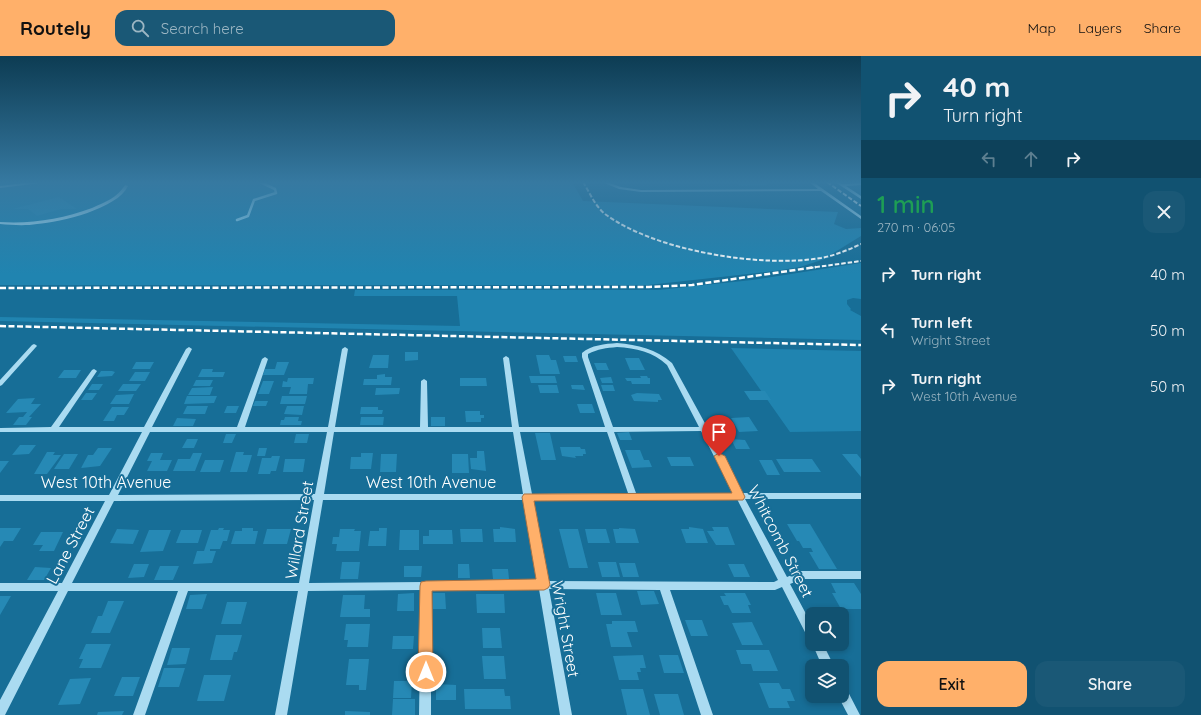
<!DOCTYPE html>
<html lang="en">
<head>
<meta charset="utf-8">
<style>
	:root { --surface:#115271; --page:#1a5876; --text:#f1f3f6; --muted:#9cb6c3; --accent:#ffb06a }
	body { margin:0; font-family:Quicksand,sans-serif; background:var(--page); color:var(--text); height:100vh; display:flex; flex-direction:column; font-size:15px; white-space:nowrap }
	* { box-sizing:border-box; margin:0 }
	p { font-size:13px; color:var(--muted) }
	.icon { flex:none; width:22px; height:22px; fill:none; stroke:currentColor; stroke-width:2; stroke-linecap:round; stroke-linejoin:round }
	.map { position:relative; flex:1; overflow:hidden }
	.drawer { display:flex; flex-direction:column; background:var(--surface); width:340px }
	.drawer>* { flex:none }
	.banner { background:#115271; color:var(--text); overflow:hidden }
	.fabs { position:absolute; left:805px; top:551px; display:grid; gap:8px }
	.fabs a { display:grid; place-items:center; width:44px; height:44px; border-radius:8px; background:var(--surface); box-shadow:0 2px 6px #0003; font-size:20px }
	.pin { position:absolute; display:grid; place-items:center; width:34px; height:34px; color:#fff; margin:-41px -17px; border-radius:50% 50% 50% 0; rotate:-45deg; box-shadow:0 0 4px #0007 }
	.pin .icon { rotate:45deg }
	.me { position:absolute; width:44px; margin:-22px; rotate:0deg; stroke-linejoin:round; filter:drop-shadow(0 0 3px #0008) }
	.turn { display:flex; align-items:center; gap:14px; height:84px; padding:0 16px; font-size:18px }
	.turn .icon { width:52px; height:52px; stroke-width:2.5 }
	.turn b { display:block; font-size:28px; line-height:34px }
	.lanes { display:flex; align-items:center; height:38px; padding:0 16px; background:#0003; justify-content:center; gap:20px; direction:ltr }
	.lanes .off { opacity:.35 }
	.round { display:grid; place-items:center; flex:none; width:42px; height:42px; border-radius:12px; background:var(--page) }
	.head { display:flex; align-items:center; justify-content:space-between; height:68px; padding:0 16px }
	h1 { font-size:24px; font-weight:600; line-height:30px; color:#1e9e55 }
	.cta { display:flex; gap:8px; margin-top:auto; padding:8px 16px }
	.cta a { flex:1; height:46px; border-radius:12px; background:var(--accent); color:#111; font-size:16px; font-weight:600; line-height:46px; text-align:center }
	.cta a+a { background:var(--page); color:var(--text) }
	ul { padding:0; list-style:none }
	li { display:flex; align-items:center; gap:12px; height:56px; padding:0 16px }
	li div { flex:1 }
	li b { display:block; font-size:15px }
	li em { font-style:normal }
	header { display:flex; align-items:center; gap:24px; box-sizing:border-box; height:56px; padding:0 20px; background:var(--accent); color:#111 }
	header strong { font-size:19px }
	nav { display:flex; gap:22px; margin-inline-start:auto; font-size:14px }
	.search { width:280px; height:36px; background:var(--page); display:flex; align-items:center; gap:10px; box-sizing:border-box; padding:0 14px; border-radius:12px; color:var(--muted); font-size:15px }
	main { display:flex; flex:1; min-height:0 }
	.map>svg:first-child { display:block }
	.green { fill:#2084b0 }
	.lines { fill:none; stroke-linecap:round; stroke-linejoin:round }
	.stream { stroke:#9cdaf4; stroke-width:2.5 }
	.building { fill:#2689b5 }
	.minor { fill:#aadbf1; fill-rule:evenodd }
	.rail-far1 { stroke:#fff; stroke-width:2; stroke-dasharray:4.5 2; stroke-linecap:butt }
	.rail { stroke:#fff; stroke-width:2.5; stroke-dasharray:6 2.5; stroke-linecap:butt }
	.route { fill:#ffb06a; stroke:#a67245 }
	.labels { text-anchor:middle; dominant-baseline:central; stroke-width:4; stroke-linejoin:round; paint-order:stroke }
	.near-street-label { font-size:16px; fill:#fff; stroke:#176e97 }
</style>
</head>
<body>
<header>
<strong>Routely</strong>
<div class="search"><svg class="icon" aria-label="search" viewBox="0 0 24 24"><circle cx="10" cy="10" r="6"/><path d="M15 15l6 6"/></svg>Search here</div>
<nav><a>Map</a><a>Layers</a><a>Share</a></nav>
</header>
<main>
<div class="map">
<svg width="861" height="659" viewBox="0 0 861 659">
	<rect width="100%" height="100%" fill="#176e97"/>
	<!-- green -->
	<path class="green" d="M0 126H572L583 145 838 156 834 168 846 173 861 172V180L827 201 834 200 800 211 775 215 648 229H0Z
		M861 207V243L853 242 847 244V248L851 253 850 254 861 260V284L0 265V261L460 270 457 240H354L355 234H658L752 224Z
		M731 292 861 295V375L790 376Z"/>
	<g class="lines">
		<!-- stream -->
		<path class="stream" d="M237 164 248 160 254 144 276 137 275 133 260 126"/>
	</g>
	<!-- building -->
	<path class="building" d="M737 126H763L767 129 741 130Z
		M59 141 77 153H61L37 160 28 153H12Z
		M405 296H418V304L405 305Z
		M373 299H389L388 312H369Z
		M536 299H549L551 304H556L560 318H540Z
		M563 300H576L578 306H565Z
		M625 302H639L645 314H630Z
		M136 306H154L150 313H132Z
		M277 306H289L284 319H263L265 313H275Z
		M594 307H606L609 314H597Z
		M202 313H213L212 316H225L223 321H198Z
		M64 314H81L76 322H58Z
		M101 315H112L115 316 112 320 97 321Z
		M135 316H150L145 325H129Z
		M385 318V321H392L391 329H363L364 323H377V319Z
		M529 320H555L557 327H531Z
		M640 320H647L648 322H650V328H632L631 325H627L625 322H641Z
		M611 321 613 327H602L600 322Z
		M288 322H314L313 328H308L307 338H289L291 331H282L283 325 287 326Z
		M460 322H486L487 330H460Z
		M196 324H213L210 330H193Z
		M263 325H274L269 338H258Z
		M92 328H103L99 334H88Z
		M123 328H141L136 335H118Z
		M538 329H557L559 337H540Z
		M571 329H583L585 334 572 333Z
		M601 329H613L615 335H603Z
		M213 331 210 339H188L192 332Z
		M376 332H400L399 338 375 339Z
		M744 335H765L771 344H750Z
		M86 337H97L92 344H81Z
		M637 337 659 338 662 344H658V346L634 345 631 339Z
		M134 338 129 348H110L116 339Z
		M187 340H217L214 347 184 348Z
		M282 340H307L305 348H280Z
		M35 342 31 348H41L29 361H32L26 369H13L19 361H23L27 356 6 357 18 343Z
		M255 345H268L266 350H253Z
		M577 348H592L595 357H580Z
		M187 350H208L205 358H183Z
		M227 350H239L236 357H224Z
		M287 350H304L302 359 284 358Z
		M112 351H129L124 359H117L114 365H103Z
		M361 351H378V354H383L382 358H360Z
		M465 355H480V359H484V362H481V366H466Z
		M285 361H299L298 365H302L301 369H280L281 364H284Z
		M361 361H384L383 369H360Z
		M431 361H445V370H431Z
		M749 361 758 375 739 376 731 362Z
		M177 362 196 363 193 370H173Z
		M629 376 632 384H620L617 377Z
		M535 377H550L556 404H541Z
		M226 378H236L232 387H223Z
		M296 378H309L307 387H294Z
		M187 383H198L194 392H182Z
		M731 383 745 384 750 393H736Z
		M20 389H36L29 398 12 399Z
		M560 391H580L581 393H585L586 398H583V400H575L576 402 562 400Z
		M98 392H112L100 410 81 412 88 399H93Z
		M259 392H267L265 400H257Z
		M625 394H640L644 404H649L652 411 632 412Z
		M477 395H484L486 415 471 413 470 402H477Z
		M47 396H55L53 399H61L47 418H34Z
		M236 396H244L243 399H252L247 416H230Z
		M151 397H163L160 404H172L167 415H147L152 405H147Z
		M193 397H202L195 415H173L178 403H190Z
		M361 397H373L371 413H350L351 401H361Z
		M64 398H78L69 413H54Z
		M381 398H397L396 416H380Z
		M452 398H468L469 417H452Z
		M842 398H857L861 403V421Z
		M272 400H280L276 415H271L270 418H258L262 402H271Z
		M667 401H690L694 410H671Z
		M285 403H305L303 416H283Z
		M776 403H812L821 416H784Z
		M205 404H224L220 416H200Z
		M759 404H772L780 419H767Z
		M0 405H9L0 417Z
		M787 468H810L837 513H819L809 496H813L811 492H803L799 485H797Z
		M500 471 515 473 516 486H494L493 473H500Z
		M689 471 703 473 708 487H686L681 473H689Z
		M712 471H728L735 489H716L707 475H714Z
		M0 472H21L13 485H4L0 491Z
		M219 472H224L223 474H230L227 485H223L220 493H210V495H216L212 507 193 508 197 495H204L211 474H218Z
		M242 472H253V475H258L255 488H231L235 475H242Z
		M379 472H387L386 490H368L370 475H379Z
		M619 472 635 473 639 487H616L613 473H619Z
		M117 473 139 474 133 488 110 487Z
		M267 473H291L287 488H263Z
		M340 473H355L354 475H361L359 495H336L337 488H332L333 481H339Z
		M460 473H482L483 486H461Z
		M559 473H578L588 512H569Z
		M585 473H606L610 487H588Z
		M149 474H171L163 495 140 496Z
		M181 474H202L198 487H176Z
		M400 474H419V494H399Z
		M429 474H452L453 488H423V480H429Z
		M41 476H63L54 495H39L43 489H33Z
		M342 506H360L358 523H340Z
		M598 506H616L620 521H602Z
		M619 507H635L639 521H623Z
		M134 508H149L144 521 128 522Z
		M458 508H469L470 522H458Z
		M728 508H744L750 521H734Z
		M160 510H179L173 524H154Z
		M404 510H422L421 521H404Z
		M35 511 51 512 44 524H27Z
		M492 513H508L509 523H493Z
		M831 527H854L861 538V553H841L832 537H836Z
		M637 535H654L659 548 641 549Z
		M414 537V555H397L398 538Z
		M433 537H445L446 553H433Z
		M596 537H616L622 559H601Z
		M724 537H745L751 549H748L751 557H732L728 549H724L720 540H726Z
		M207 538 202 553H186L190 539Z
		M476 538H504L505 557H477Z
		M343 539H365L364 553H370V561H340Z
		M0 540H11L0 559Z
		M108 545H124L110 577H91L98 560H102Z
		M227 546H247L241 568H221Z
		M685 564H702L708 580H691Z
		M612 565H635L638 576H627L632 591H611L606 568H612Z
		M752 566 763 589H742L732 567Z
		M346 568H370L368 591H347L348 584H344Z
		M482 572H500L502 592H483Z
		M216 579H242L237 596H234L232 604H210Z
		M393 580H414L413 593H392Z
		M86 588H111L101 612H79L83 603H79Z
		M172 592H190L186 608 167 609Z
		M736 594H769L778 615H753L751 608H741Z
		M643 599 646 612H640L641 616H637L639 624H619L613 600Z
		M659 599H678L684 617H664Z
		M482 600H504L506 623H484Z
		M349 603H369L366 634H359V629H346Z
		M164 612H185L179 631H158Z
		M204 619H231L224 645H197Z
		M122 621H140L133 640H114Z
		M91 622 80 648 58 649 70 623Z
		M394 625H412L411 642H393Z
		M759 627H779L782 633H790L795 645H787L790 652H769Z
		M436 628 456 629V644H436Z
		M464 633H504L505 640H510L511 653H465Z
		M621 633H643L650 659H627Z
		M654 638H678L684 659H660Z
		M393 643H415V659H392Z
		M124 655 122 659H97L98 656Z
		M345 655 370 656V659H345Z"/>
	<g class="lines">
		<!-- minor -->
		<path class="minor" d="M31 126H42L40 127 0 132V130Z
			M602 126H607L621 131 641 134 818 133 809 126H813L861 160V163L821 135 641 136 619 133Z
			M835 126H840L842 128 861 127V129L846 130 861 140V143Z
			M125 129 128 130C117 153 61 166 37 168 25 170 12 169 0 168V166C32 168 62 163 92 152 105 146 117 142 125 129Z
			M617 287C638 289 656 293 672 307L707 371 710 373 709 375 742 437H861V443H745L787 521 801 515H861V523H802L790 528 812 569V584L808 582 782 531 775 534H670L713 659H701L660 534 549 533 572 659H560L539 533 431 534V659H419L421 534 308 535 287 659H275L298 535H188L145 659H133L178 535H68L5 659H0V644L58 535H0V527H62L105 445H0V439H109L142 376H0V372L51 371 92 314 94 313 97 315 59 371H144L186 293 189 291 192 293 152 371H237L262 303 265 301 268 303 245 371H328L342 293 345 291 348 293 335 371H420L421 325 424 323 427 325 428 371H512L503 302 506 300 509 302 519 371H605L582 301V297C591 289 605 288 617 287ZM617 291C636 292 653 296 667 309L699 371H613L588 301V298C598 293 606 292 617 291ZM701 375 733 437H636L614 376ZM150 376H327L315 438 118 439ZM334 376H513L523 438H324ZM520 376H607L628 437 532 438ZM737 443 778 524 774 526 547 525 533 444ZM314 444 299 527H72L114 445ZM323 444H524L538 525 309 527Z
			M34 288 36 289 37 290 36 291 2 329 0 330V324L32 289Z
			M812 587 823 588 834 610H822Z
			M842 631 846 632 860 659H848L838 640H842Z"/>
		<!-- rail-far1 -->
		<path class="rail-far1" d="M583 126C590 137 595 150 605 158 655 195 761 212 821 202 836 199 848 194 861 188
			M827 126 861 150
			M809 212 861 205"/>
		<!-- rail -->
		<path class="rail" d="M0 232 649 231 692 229 816 211
			M0 270 861 289"/>
	</g>
	<!-- sky -->
	<linearGradient id="sky" x2="0" y2="1"><stop stop-color="#0d3c53"/><stop offset="0.58" stop-color="#3679a1"/><stop offset="1" stop-color="#3679a1" stop-opacity="0"/></linearGradient>
	<rect width="861" height="218" fill="url(#sky)"/>
	<!-- route -->
	<path class="route" d="M719 397 725 400 745 441 743 444 534 445 550 529 548 532 544 534 432 535 433 616 431 621 426 623 420 621 418 616 420 530 421 526 426 525 536 523 522 441 524 438 732 437 714 400Z"/>
	<g class="labels">
		<!-- near-street labels -->
		<g class="near-street-label">
			<text x="106" y="426">West 10th Avenue</text>
			<text x="431" y="426">West 10th Avenue</text>
			<text transform="translate(299 474) rotate(-80)">Willard Street</text>
			<text transform="translate(781 485) rotate(63)">Whitcomb Street</text>
			<text transform="translate(70 489) rotate(-62)">Lane Street</text>
			<text transform="translate(566 573) rotate(80)">Wright Street</text>
		</g>
	</g>
</svg>
<div class="fabs">
<a><svg class="icon" aria-label="search" viewBox="0 0 24 24"><circle cx="10" cy="10" r="6"/><path d="M15 15l6 6"/></svg></a>
<a><svg class="icon" aria-label="layers" viewBox="0 0 24 24"><path d="M12 4l9 5-9 5-9-5zM3 14l9 5 9-5"/></svg></a>
</div>
<div class="pin" style="left:719px;top:400px;background:#d93025"><svg class="icon" aria-label="arrive" viewBox="0 0 24 24"><path d="M6 21V4h12l-3 4 3 4H6"/></svg></div>
<svg class="me" style="left:426px;top:616px" viewBox="-20 -20 40 40"><circle r="17" fill="#ffb06a" stroke="#fff" stroke-width="3"/><path d="M0-11L8 9 0 5-8 9z" fill="#fff"/></svg>
</div>
<section class="drawer">
<div class="banner">
<div class="turn"><svg class="icon" aria-label="right" viewBox="0 0 24 24"><path d="M7 20v-9h11M14 6l5 5-5 5"/></svg><div><b>40 m</b>Turn right</div></div>
<div class="lanes"><svg class="icon off" aria-label="left" viewBox="0 0 24 24"><path d="M17 20v-9H6M10 6l-5 5 5 5"/></svg><svg class="icon off" aria-label="ahead" viewBox="0 0 24 24"><path d="M12 20V5M6 11l6-6 6 6"/></svg><svg class="icon" aria-label="right" viewBox="0 0 24 24"><path d="M7 20v-9h11M14 6l5 5-5 5"/></svg></div>
</div>
<div class="head"><div><h1>1 min</h1><p>270 m · 06:05</p></div><a class="round"><svg class="icon" aria-label="close" viewBox="0 0 24 24"><path d="M6 6l12 12M18 6L6 18"/></svg></a></div>
<ul>
<li><svg class="icon" aria-label="right" viewBox="0 0 24 24"><path d="M7 20v-9h11M14 6l5 5-5 5"/></svg><div><b>Turn right</b></div><em>40 m</em></li>
<li><svg class="icon" aria-label="left" viewBox="0 0 24 24"><path d="M17 20v-9H6M10 6l-5 5 5 5"/></svg><div><b>Turn left</b><p>Wright Street</p></div><em>50 m</em></li>
<li><svg class="icon" aria-label="right" viewBox="0 0 24 24"><path d="M7 20v-9h11M14 6l5 5-5 5"/></svg><div><b>Turn right</b><p>West 10th Avenue</p></div><em>50 m</em></li>
</ul>
<div class="cta"><a>Exit</a><a>Share</a></div>
</section>
</main>
</body>
</html>
